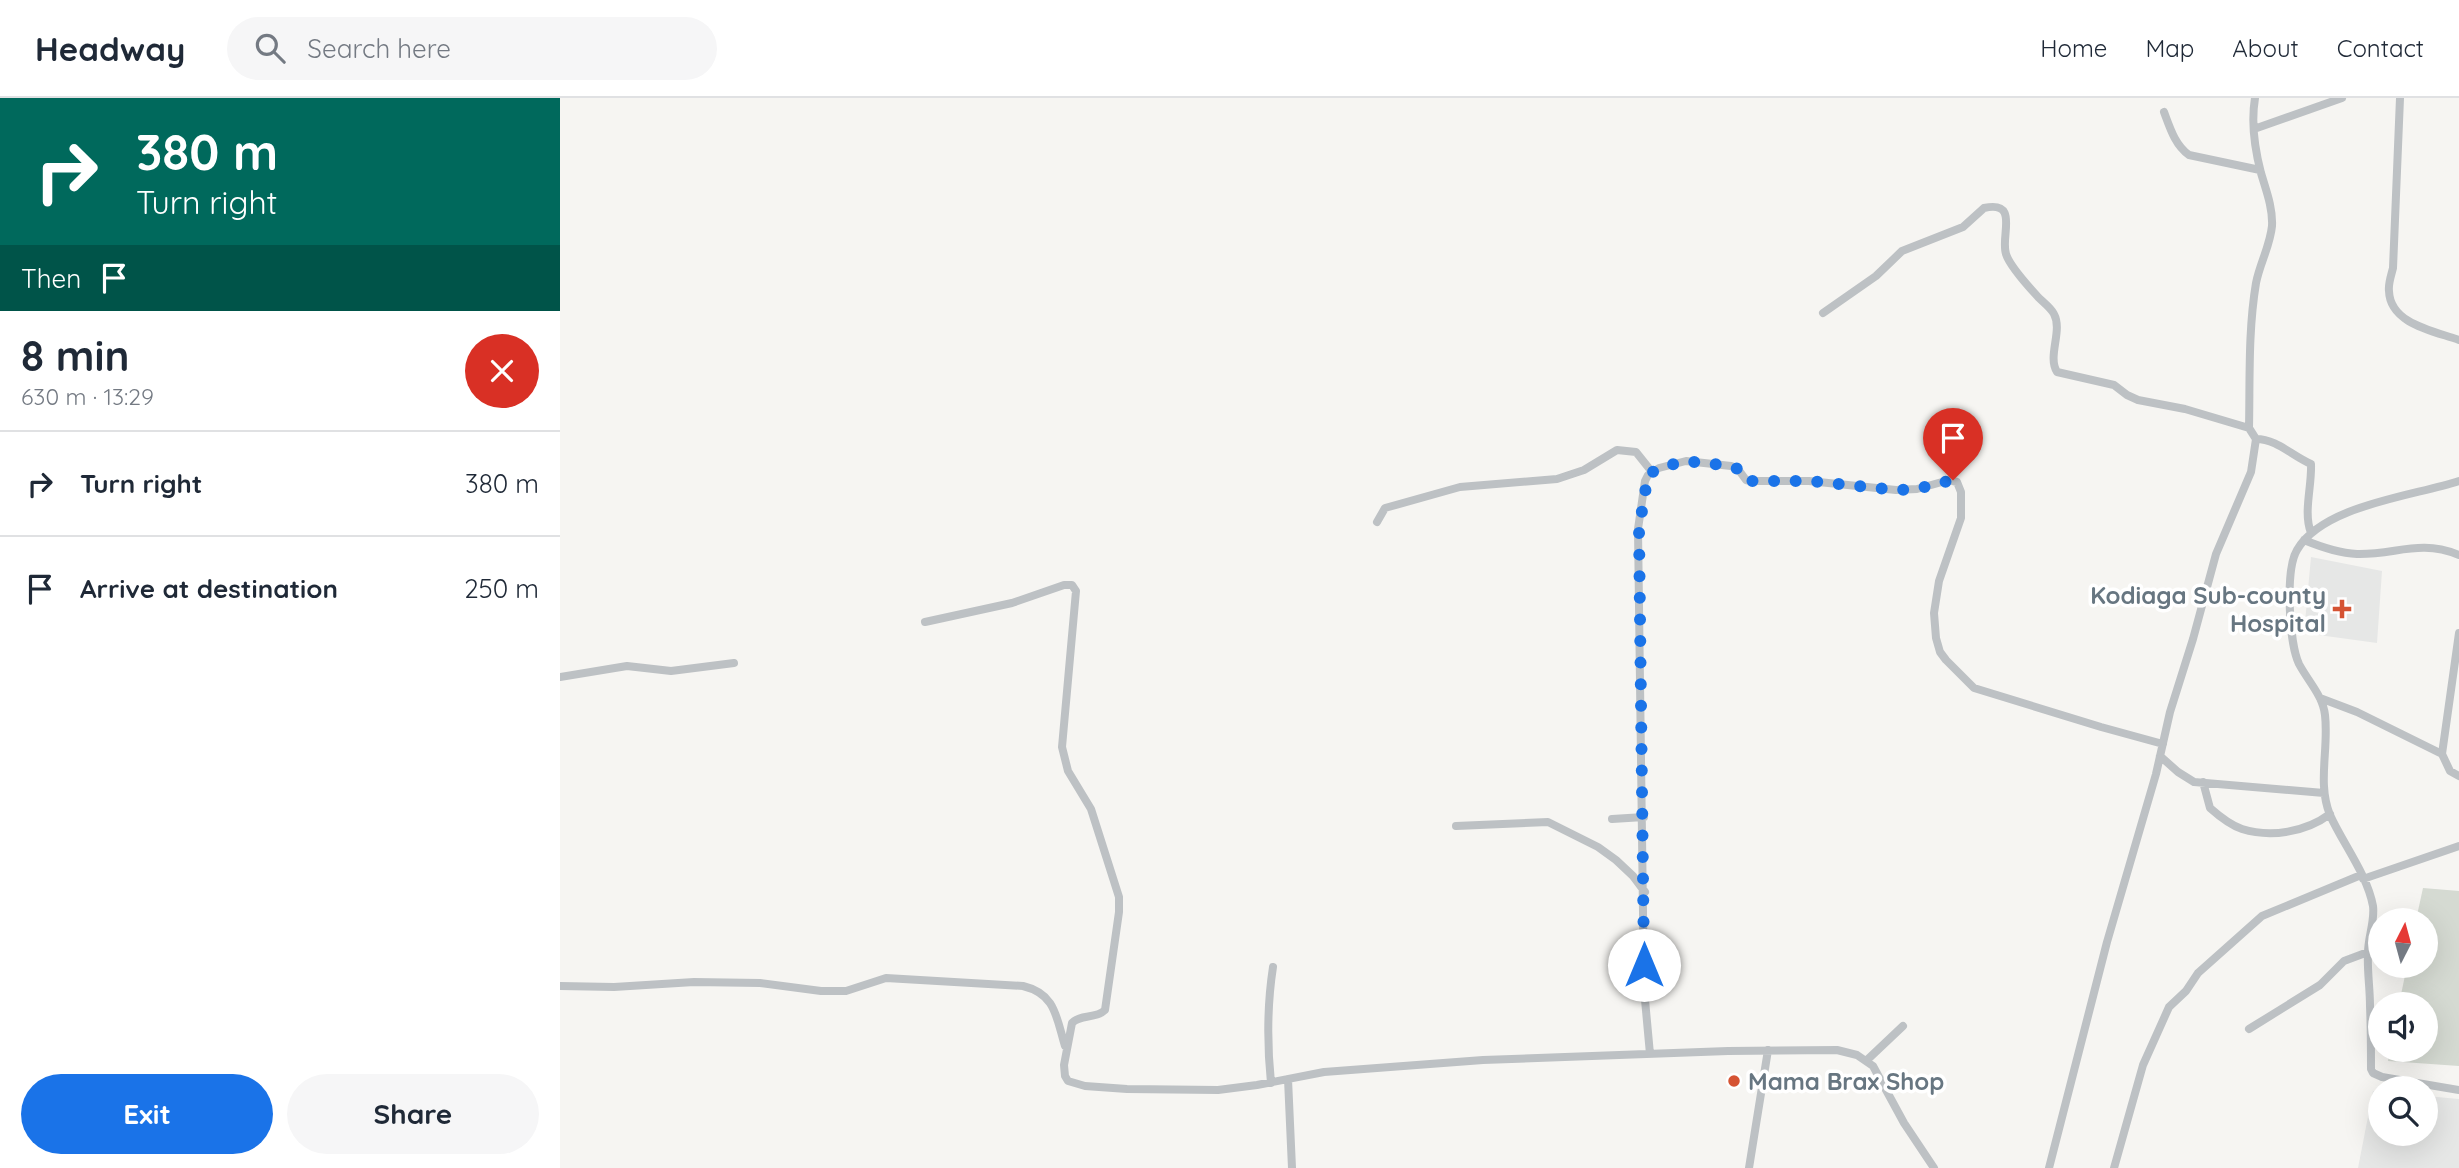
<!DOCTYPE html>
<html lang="en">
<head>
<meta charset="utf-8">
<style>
	:root { --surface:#fff; --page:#f6f6f7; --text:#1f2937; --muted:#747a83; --line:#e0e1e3; --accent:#1a73e8 }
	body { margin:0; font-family:Quicksand,sans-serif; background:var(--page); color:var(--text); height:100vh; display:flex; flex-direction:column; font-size:26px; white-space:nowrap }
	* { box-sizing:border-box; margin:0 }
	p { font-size:23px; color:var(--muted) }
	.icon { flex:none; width:38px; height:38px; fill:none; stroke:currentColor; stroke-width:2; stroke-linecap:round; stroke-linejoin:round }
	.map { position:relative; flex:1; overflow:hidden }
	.panel { display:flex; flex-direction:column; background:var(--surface); width:560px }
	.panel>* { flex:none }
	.guide { background:#00695c; color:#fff; overflow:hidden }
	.needle { width:46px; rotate:6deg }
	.fabs { position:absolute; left:1808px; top:810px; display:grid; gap:14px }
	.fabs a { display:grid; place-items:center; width:70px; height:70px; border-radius:50%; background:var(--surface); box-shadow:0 7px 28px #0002; font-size:35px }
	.pin { position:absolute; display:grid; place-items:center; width:60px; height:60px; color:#fff; margin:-72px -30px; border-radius:50% 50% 50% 0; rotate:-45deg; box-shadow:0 0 7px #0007 }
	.pin .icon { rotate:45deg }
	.me { position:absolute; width:77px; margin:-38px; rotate:0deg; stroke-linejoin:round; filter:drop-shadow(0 0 5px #0008) }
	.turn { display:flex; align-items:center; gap:24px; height:147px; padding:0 21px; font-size:32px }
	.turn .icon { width:91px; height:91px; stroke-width:2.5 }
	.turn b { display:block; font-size:49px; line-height:60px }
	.then { display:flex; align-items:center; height:66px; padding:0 21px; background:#0003; gap:14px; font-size:26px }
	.round { display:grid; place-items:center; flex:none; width:74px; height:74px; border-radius:37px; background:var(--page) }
	.headline { display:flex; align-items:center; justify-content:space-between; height:119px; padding:0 21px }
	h1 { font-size:42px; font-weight:700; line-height:52px }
	.action { display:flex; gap:14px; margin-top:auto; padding:14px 21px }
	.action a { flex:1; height:80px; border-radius:42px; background:var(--accent); color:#fff; font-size:28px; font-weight:700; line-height:80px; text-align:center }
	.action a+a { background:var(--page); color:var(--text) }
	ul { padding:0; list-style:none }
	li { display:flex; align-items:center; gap:21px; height:105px; padding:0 21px; border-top:2px solid var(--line) }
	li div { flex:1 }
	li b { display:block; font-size:26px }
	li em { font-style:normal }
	header { display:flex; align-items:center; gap:42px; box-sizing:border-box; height:98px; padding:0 35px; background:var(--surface); border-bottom:2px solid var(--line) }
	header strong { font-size:33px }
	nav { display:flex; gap:38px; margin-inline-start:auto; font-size:24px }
	.search { width:490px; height:63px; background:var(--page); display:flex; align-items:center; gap:18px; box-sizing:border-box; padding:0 24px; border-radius:38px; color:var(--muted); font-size:26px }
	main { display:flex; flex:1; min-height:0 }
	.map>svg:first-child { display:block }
	.built { fill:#e6e7e6 }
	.green { fill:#d5dad2 }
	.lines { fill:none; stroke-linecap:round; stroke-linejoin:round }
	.street { stroke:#bdc1c4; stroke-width:8 }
	.route { stroke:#1a73e8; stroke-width:12; stroke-dasharray:0 21.6 }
	.poi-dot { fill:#d55333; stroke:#fff; stroke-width:2.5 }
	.labels { text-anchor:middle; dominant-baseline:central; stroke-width:7; stroke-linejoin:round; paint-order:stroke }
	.poi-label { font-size:24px; font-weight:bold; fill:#677681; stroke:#fff; text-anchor:end }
</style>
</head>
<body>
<header>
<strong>Headway</strong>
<div class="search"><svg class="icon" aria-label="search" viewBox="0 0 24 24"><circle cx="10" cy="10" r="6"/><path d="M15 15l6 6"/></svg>Search here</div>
<nav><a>Home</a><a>Map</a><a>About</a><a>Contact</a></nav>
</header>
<main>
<section class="panel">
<div class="guide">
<div class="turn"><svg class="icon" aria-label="right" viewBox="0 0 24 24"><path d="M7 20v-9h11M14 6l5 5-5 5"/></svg><div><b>380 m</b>Turn right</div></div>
<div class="then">Then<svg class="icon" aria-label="arrive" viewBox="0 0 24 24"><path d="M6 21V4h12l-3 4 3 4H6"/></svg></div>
</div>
<div class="headline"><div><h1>8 min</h1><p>630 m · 13:29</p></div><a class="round" style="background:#d93025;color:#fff"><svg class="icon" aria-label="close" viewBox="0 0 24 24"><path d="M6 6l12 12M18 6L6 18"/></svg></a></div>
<ul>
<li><svg class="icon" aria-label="right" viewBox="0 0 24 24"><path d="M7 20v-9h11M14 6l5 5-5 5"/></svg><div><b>Turn right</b></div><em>380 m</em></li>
<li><svg class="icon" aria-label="arrive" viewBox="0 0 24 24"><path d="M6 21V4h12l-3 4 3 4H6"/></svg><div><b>Arrive at destination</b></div><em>250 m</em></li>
</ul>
<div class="action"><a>Exit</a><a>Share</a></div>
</section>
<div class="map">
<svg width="1899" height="1070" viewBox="0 0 1899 1070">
	<rect width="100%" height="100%" fill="#f6f5f2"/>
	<!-- built -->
	<path class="built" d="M1751 459 1822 473 1817 545 1744 535Z
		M1813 993H1820V1036H1866V998L1899 1001V1070H1798Z"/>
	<!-- green -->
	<path class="green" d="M1863 790 1899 793V968L1828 963 1830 952H1866V906H1839L1847 868H1866V822H1856Z"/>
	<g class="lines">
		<!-- street -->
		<path class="street" d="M1840 0 1833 170C1831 178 1828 186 1829 193 1830 226 1874 233 1899 242
			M1604 14C1610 30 1615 47 1629 57L1700 72
			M1694 31 1782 0
			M1263 215 1316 178 1342 153 1403 129 1424 110C1460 102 1440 138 1446 156 1450 169 1469 189 1479 200 1483 204 1491 210 1494 216 1503 233 1487 258 1497 274L1554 287 1567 297 1578 302 1625 311 1689 330
			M1696 341C1717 341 1732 358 1751 366 1752 389 1743 414 1751 435
			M1899 383C1854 398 1763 407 1737 452 1725 472 1729 545 1739 566 1748 583 1763 598 1765 617 1769 651 1757 685 1770 717 1783 746 1807 776 1813 808 1815 823 1808 839 1808 855 1807 872 1810 890 1810 908 1811 929 1811 950 1811 971L1813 975 1822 979 1899 992
			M817 424 825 410 900 389 997 381 1024 372 1057 352 1076 354 1092 374
			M1744 442C1761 449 1778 455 1797 456 1836 457 1859 441 1899 457
			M365 524 452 505 504 487H512L516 493 502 649 508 673 531 711 559 799V814L545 912C536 921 520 916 512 925L504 967 505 978 508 983 525 988 567 991 658 992 697 987 764 974 923 962 1168 953 1277 952 1297 957 1313 968 1344 1025 1374 1070
			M1899 535 1882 656 1890 673 1899 678
			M0 579 67 568 111 573 174 565
			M1760 600 1797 614 1882 656
			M1600 658 1618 674 1634 684 1764 695
			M1643 684 1650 710C1659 718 1670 727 1682 731 1711 740 1746 734 1770 716
			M1052 721 1084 719
			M896 728 988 724 1038 749 1056 762 1073 778 1085 794
			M1803 781 1899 748
			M0 888 54 889 134 884 200 885 261 893H286L326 880 463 888C496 896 496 919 505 948
			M1689 931 1760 887 1784 863 1808 854
			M1090 956 1084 891 1078 431 1085 383 1088 377 1099 370 1126 363 1171 368 1178 371 1186 382 1190 383H1249L1336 392 1357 391 1389 382 1397 384 1401 394V420L1379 483 1374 515 1376 540 1380 554 1386 562 1414 590 1541 629 1603 646
			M1306 963 1343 928
			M728 981 732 1070
			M711 985C707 946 707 908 713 869
			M1189 1070 1208 952
			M1489 1070 1547 844 1596 676 1610 614 1633 541 1656 456 1691 374 1696 341 1689 330C1690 282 1688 233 1696 185 1700 165 1710 148 1712 128 1713 110 1706 92 1701 75 1695 52 1691 24 1695 0
			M1554 1070 1583 967 1609 909 1626 893 1638 875 1702 818 1801 777"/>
	</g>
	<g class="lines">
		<!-- route -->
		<path class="route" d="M1084 867 1079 431 1088 377 1099 370 1126 363 1171 368 1178 371 1186 382 1190 383H1249L1336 392 1357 391 1393 382"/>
	</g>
	<!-- markers -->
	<g class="poi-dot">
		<path d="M1778.5 500.5h7v7h7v7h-7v7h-7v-7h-7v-7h7z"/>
		<circle cx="1174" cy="983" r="7"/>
	</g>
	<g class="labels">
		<!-- poi labels -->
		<g class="poi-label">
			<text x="1766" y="497">Kodiaga Sub-county<tspan x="1766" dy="28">Hospital</tspan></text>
			<text x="1188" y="983" text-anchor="start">Mama Brax Shop</text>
		</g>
	</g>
</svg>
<div class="fabs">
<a><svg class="needle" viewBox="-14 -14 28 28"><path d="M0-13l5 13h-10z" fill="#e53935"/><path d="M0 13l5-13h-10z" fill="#747a83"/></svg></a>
<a><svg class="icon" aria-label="sound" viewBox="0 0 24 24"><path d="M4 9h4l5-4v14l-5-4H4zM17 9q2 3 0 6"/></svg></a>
<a><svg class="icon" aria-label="search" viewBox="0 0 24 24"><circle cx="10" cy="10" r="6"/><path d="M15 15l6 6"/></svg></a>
</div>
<div class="pin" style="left:1393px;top:382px;background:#d93025"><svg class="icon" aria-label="arrive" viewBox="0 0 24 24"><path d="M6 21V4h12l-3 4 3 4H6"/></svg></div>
<svg class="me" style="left:1084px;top:867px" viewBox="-20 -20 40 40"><circle r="19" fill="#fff"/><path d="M0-13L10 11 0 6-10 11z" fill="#1a73e8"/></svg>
</div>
</main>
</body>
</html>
